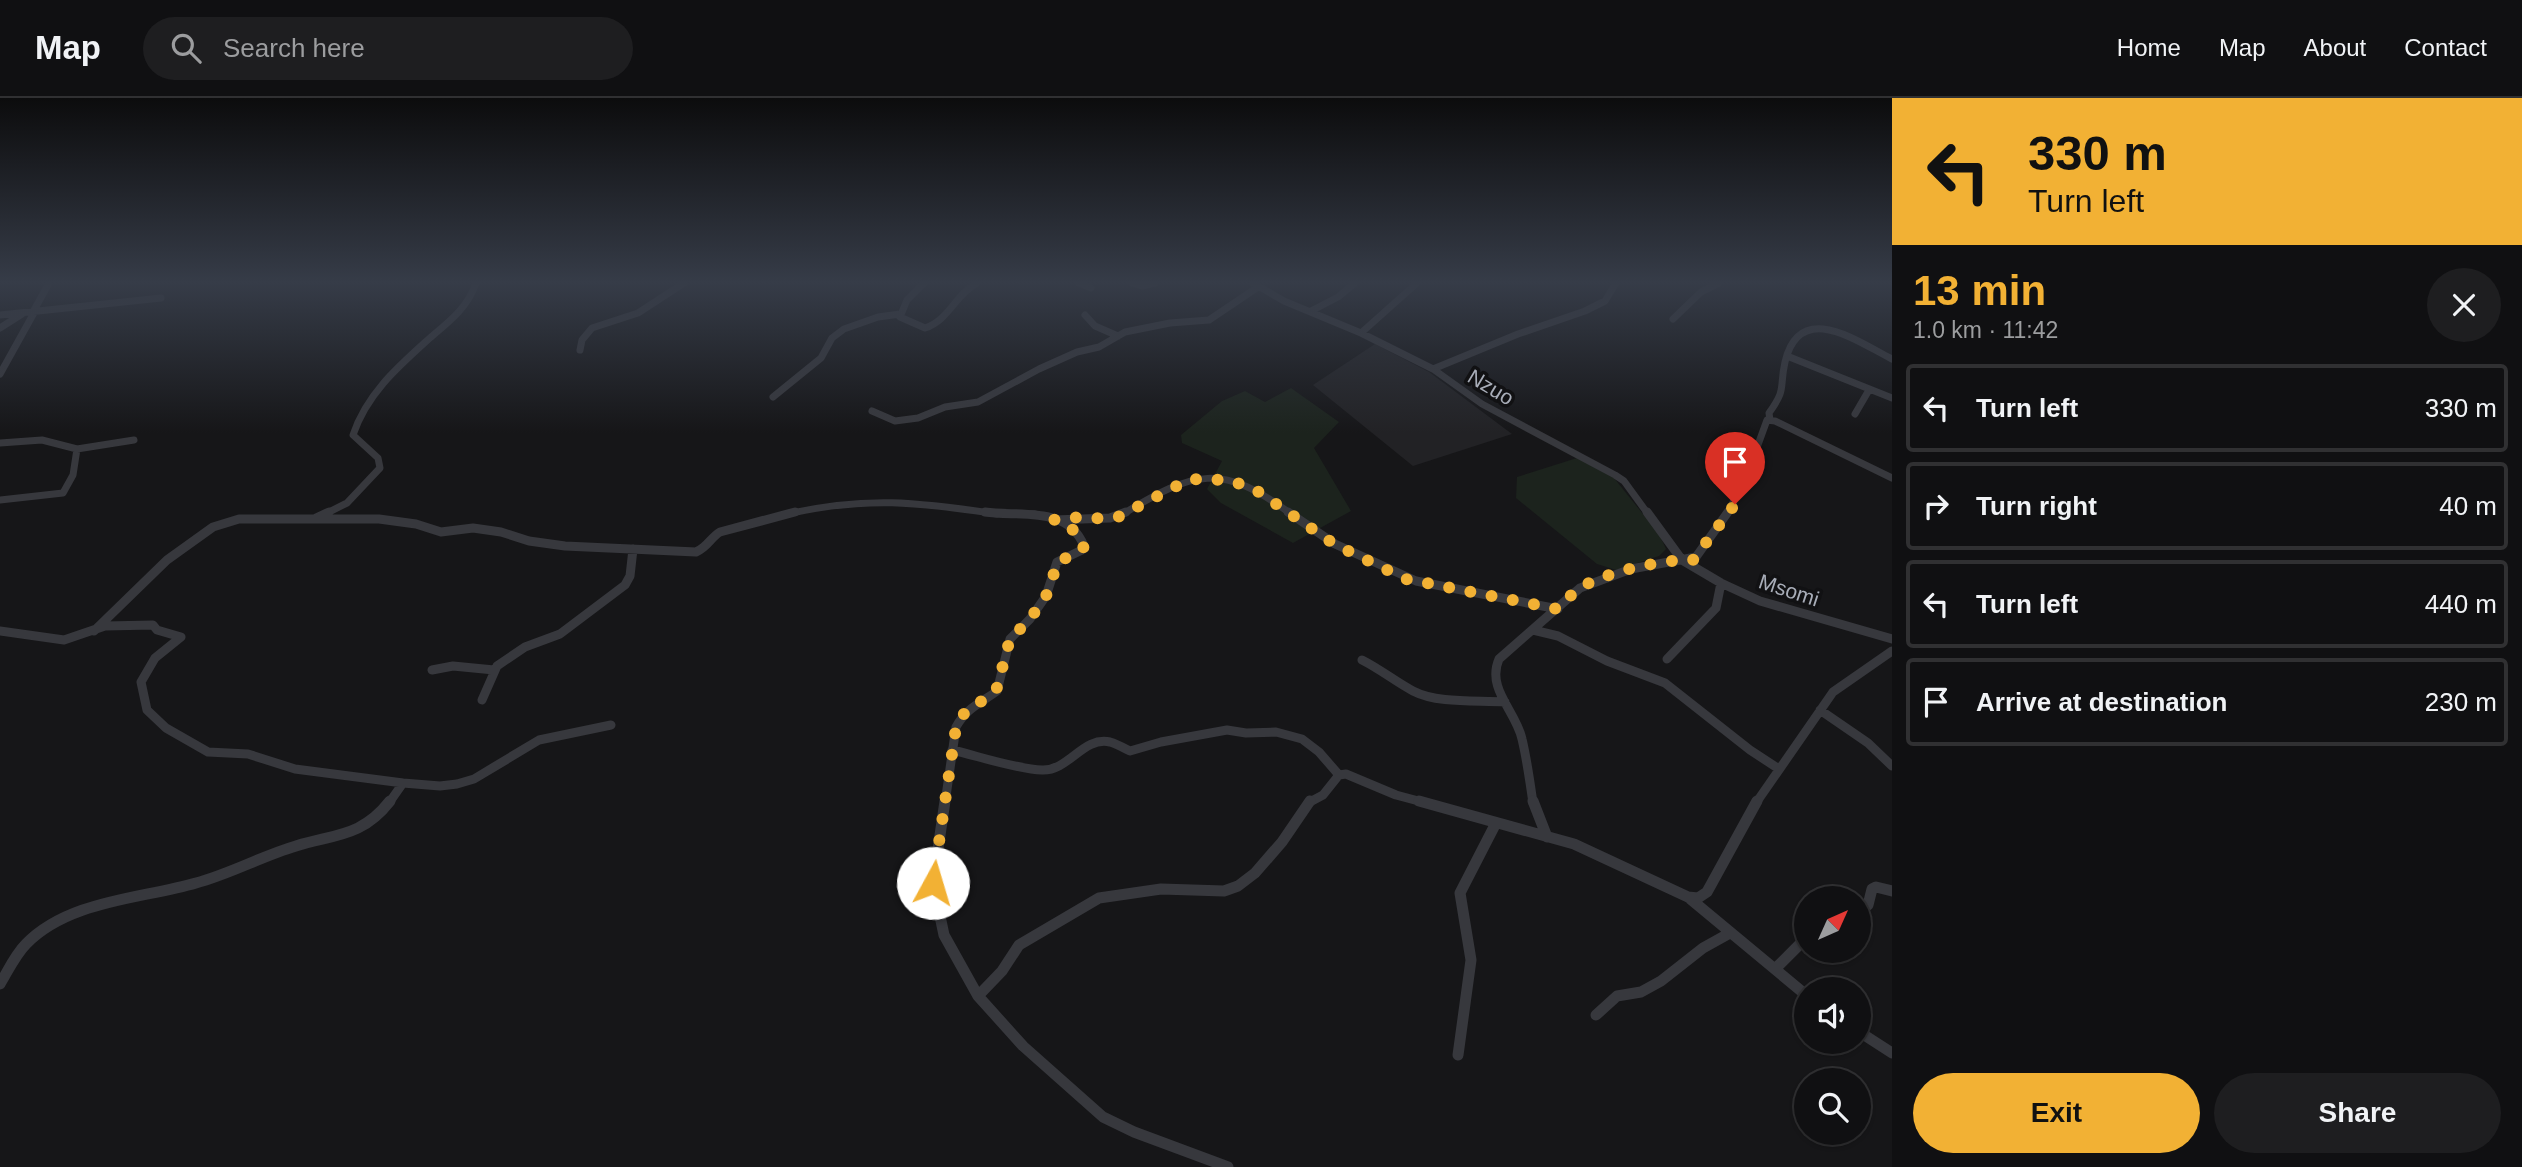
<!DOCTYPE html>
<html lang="en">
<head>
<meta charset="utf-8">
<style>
	:root { --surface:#101012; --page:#1e1e20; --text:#f1f3f6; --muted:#9c9d9f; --line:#303032; --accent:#f2b134 }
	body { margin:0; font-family:Arial,sans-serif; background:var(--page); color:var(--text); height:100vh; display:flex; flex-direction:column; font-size:26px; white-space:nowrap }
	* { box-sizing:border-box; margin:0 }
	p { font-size:23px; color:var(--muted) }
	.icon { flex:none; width:38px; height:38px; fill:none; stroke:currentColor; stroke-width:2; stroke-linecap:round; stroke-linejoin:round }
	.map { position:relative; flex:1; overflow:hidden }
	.panel { display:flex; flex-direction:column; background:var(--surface); width:630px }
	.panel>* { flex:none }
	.hud { background:#f2b134; color:#111; overflow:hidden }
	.needle { width:46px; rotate:45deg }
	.controls { position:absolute; left:1794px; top:788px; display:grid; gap:14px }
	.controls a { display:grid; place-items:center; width:77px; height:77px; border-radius:50%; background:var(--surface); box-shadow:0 2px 5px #0004,0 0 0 2px var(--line); font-size:35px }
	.pin { position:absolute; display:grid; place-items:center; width:60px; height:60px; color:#fff; margin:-72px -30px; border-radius:50% 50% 50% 0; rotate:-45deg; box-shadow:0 0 7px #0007 }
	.pin .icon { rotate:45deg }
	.me { position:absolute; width:77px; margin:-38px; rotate:6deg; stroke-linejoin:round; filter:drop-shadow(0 0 5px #0008) }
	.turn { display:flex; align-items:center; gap:24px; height:147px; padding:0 21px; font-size:32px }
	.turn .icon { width:91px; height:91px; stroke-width:2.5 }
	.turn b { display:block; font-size:49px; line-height:60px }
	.round { display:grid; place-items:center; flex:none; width:74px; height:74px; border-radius:37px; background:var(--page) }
	.summary { display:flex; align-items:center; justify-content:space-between; height:119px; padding:0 21px }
	h1 { font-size:42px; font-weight:700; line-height:52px; color:var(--accent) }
	.action { display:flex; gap:14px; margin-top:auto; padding:14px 21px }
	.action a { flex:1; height:80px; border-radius:42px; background:var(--accent); color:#111; font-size:28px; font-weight:700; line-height:80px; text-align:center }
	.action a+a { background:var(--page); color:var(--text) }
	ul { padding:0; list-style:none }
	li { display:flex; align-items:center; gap:21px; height:88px; margin:0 14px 10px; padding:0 7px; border:4px solid var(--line); border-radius:7px }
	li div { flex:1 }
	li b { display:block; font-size:26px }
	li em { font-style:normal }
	header { display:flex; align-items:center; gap:42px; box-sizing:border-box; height:98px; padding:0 35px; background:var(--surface); border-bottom:2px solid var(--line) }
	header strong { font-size:33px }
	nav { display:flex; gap:38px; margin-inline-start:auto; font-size:24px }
	.search { width:490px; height:63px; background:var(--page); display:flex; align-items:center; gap:18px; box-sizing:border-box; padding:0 24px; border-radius:38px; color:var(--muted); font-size:26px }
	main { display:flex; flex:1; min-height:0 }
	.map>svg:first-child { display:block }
	.built { fill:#222225 }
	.green { fill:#1c231d }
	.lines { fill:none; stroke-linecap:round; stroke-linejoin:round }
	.minor-far2 { stroke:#37383d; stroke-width:7 }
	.minor-far1 { stroke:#37383d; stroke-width:9 }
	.minor { stroke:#37383d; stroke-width:11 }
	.route { stroke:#f2b134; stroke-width:12; stroke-dasharray:0 21.6 }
	.labels { text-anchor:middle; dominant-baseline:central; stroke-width:7; stroke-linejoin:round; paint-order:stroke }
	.street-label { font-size:21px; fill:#a8adb8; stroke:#111113 }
</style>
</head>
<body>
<header>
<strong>Map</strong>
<div class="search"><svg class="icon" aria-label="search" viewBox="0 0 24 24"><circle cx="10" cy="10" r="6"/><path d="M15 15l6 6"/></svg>Search here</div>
<nav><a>Home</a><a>Map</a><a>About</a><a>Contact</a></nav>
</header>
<main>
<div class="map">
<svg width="1892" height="1069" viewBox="0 0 1892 1069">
	<rect width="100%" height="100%" fill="#161618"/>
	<!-- built -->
	<path class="built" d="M1375 246 1429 274 1512 336 1413 368 1313 287Z"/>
	<!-- green -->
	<path class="green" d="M1291 290 1339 324 1314 350 1351 413 1293 445 1221 405 1207 391 1222 363 1182 345 1181 337 1222 303 1245 293 1265 304Z
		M1577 360 1614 380 1659 436 1666 451 1659 458 1616 472 1597 466 1516 400 1517 379Z"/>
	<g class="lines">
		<!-- minor-far2 -->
		<path class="minor-far2" d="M924 185 907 202 900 219 925 230C949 222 955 197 977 185
			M1079 185 1091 190
			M1132 185 1142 188 1155 185
			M1253 185 1284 203 1361 235 1433 271 1482 306 1615 377 1624 383 1648 416
			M1311 213 1338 199 1355 185
			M33 214 49 185
			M0 217 161 200
			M1085 217 1095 228 1118 238
			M1673 221 1701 194 1719 185
			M0 230 22 216
			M1361 235 1417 185
			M580 252 582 242 592 230 638 215 684 185
			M1787 258 1892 300
			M1433 271 1518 236 1585 213 1605 203 1616 185
			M0 276 35 213
			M773 299 821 260 832 240 844 231 878 219 900 216
			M872 313 895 323 918 320 945 309 978 304 1039 271 1077 254 1099 249 1125 234 1170 225 1209 222 1258 189
			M1855 316 1869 292
			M1770 322 1769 315C1787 290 1779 291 1785 264 1800 201 1858 244 1892 261
			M0 345 42 342 77 351 134 342
			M0 402 63 395 73 377 77 351
			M325 416 347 405 380 370 378 360 353 337C367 295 399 268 431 239 450 223 468 209 476 185
			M787 416C867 398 917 404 997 416
			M1019 416H1035
			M1123 416C1194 373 1221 364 1291 416
			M1727 416 1747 377 1767 322 1775 323 1892 380"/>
		<!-- minor-far1 -->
		<path class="minor-far1" d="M1288 414 1335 446 1416 483 1558 511
			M1647 414 1682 462 1721 485 1760 503 1892 541
			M316 420 329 414
			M1054 422 1110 420 1126 414
			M1533 532 1558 538 1607 563 1665 585 1750 652 1779 671
			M0 533 64 542 105 528 153 527 157 532 181 539 155 560 141 584 147 612 166 630 208 654 248 656 295 671 403 685 440 688 457 686 474 681 539 642 611 627
			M94 533 167 462 213 429 239 421H379L416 426 441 434 473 430 501 434 529 443 565 448 696 454C708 449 710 440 720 434L795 414
			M1667 561 1716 510 1721 485
			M1362 562C1380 571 1396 584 1413 593 1438 606 1477 602 1505 604
			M432 572 453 568 494 572
			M482 602 497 568 525 549 560 536 625 487 630 478 633 451
			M1820 612 1868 645 1892 668
			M952 652C978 658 1016 671 1042 672 1069 673 1083 638 1110 644 1117 646 1124 650 1130 653L1161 644 1227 632 1246 635 1276 634 1302 641 1319 654 1339 677
			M389 705 403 685
			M945 705 956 629C966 610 981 605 997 593L1010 541 1030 521 1046 498 1057 464 1082 452 1084 448C1068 407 1018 419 985 414
			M1308 705 1323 697 1339 677 1346 676 1396 697 1426 705
			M1533 705C1530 684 1527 662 1522 641 1516 613 1486 591 1499 561L1580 490 1631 471 1696 459 1728 414
			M1756 705 1833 594 1892 553"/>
		<!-- minor -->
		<path class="minor" d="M945 703 933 785 944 837 978 898 1023 948 1103 1019 1134 1034 1228 1069
			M1419 703 1574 746 1688 799 1806 897
			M1533 703 1547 739
			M1688 799 1698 800 1707 794 1757 703
			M1858 813 1868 807 1872 791 1876 789 1892 793
			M1775 871 1806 840
			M0 886C8 873 15 857 26 846 69 802 141 801 196 785 230 776 262 758 296 748 335 736 362 739 390 703
			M978 898 1002 873 1019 847 1099 800 1161 791 1224 793 1238 788 1255 775 1282 744 1310 703
			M1596 917 1617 898 1641 894 1661 883 1703 850 1730 835
			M1858 933 1892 955
			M1458 957 1471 862 1460 795 1496 725"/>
	</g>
	<!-- sky -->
	<linearGradient id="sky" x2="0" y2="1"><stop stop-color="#0c0c0d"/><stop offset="0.55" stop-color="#363c48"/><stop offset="1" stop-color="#363c48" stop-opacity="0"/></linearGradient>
	<rect width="1892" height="335" fill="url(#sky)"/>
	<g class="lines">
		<!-- route -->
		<path class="route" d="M933 785 956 629C968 603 979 609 996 593L1010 541 1030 521 1046 498 1058 464 1082 452 1084 448C1081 433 1066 428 1054 422 1075 416 1096 423 1118 419L1190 381 1228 382 1253 390 1334 446 1406 481 1558 511C1565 503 1573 494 1582 489 1605 474 1665 461 1693 462L1735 406"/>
	</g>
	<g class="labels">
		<!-- street labels -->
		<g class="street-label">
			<text transform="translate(1491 289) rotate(31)">Nzuo</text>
			<text transform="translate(1789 492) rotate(18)">Msomi</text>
		</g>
	</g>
</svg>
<div class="controls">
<a><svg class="needle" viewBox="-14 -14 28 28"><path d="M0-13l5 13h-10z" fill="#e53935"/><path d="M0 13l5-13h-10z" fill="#9c9d9f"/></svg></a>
<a><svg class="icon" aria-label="sound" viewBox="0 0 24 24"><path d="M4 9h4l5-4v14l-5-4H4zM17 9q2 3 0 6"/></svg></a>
<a><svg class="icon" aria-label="search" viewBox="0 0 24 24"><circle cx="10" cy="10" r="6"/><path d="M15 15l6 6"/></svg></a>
</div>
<div class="pin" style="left:1735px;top:406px;background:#d93025"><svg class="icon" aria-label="arrive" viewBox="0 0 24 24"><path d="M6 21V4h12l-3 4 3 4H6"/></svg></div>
<svg class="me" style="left:933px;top:785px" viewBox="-20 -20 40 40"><circle r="19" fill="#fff"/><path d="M0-13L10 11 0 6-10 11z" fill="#f2b134"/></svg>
</div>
<section class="panel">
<div class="hud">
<div class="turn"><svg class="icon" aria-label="left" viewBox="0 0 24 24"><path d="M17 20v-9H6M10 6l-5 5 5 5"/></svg><div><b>330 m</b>Turn left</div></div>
</div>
<div class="summary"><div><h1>13 min</h1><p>1.0 km · 11:42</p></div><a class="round"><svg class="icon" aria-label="close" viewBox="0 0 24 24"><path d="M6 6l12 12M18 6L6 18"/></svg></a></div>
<ul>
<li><svg class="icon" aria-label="left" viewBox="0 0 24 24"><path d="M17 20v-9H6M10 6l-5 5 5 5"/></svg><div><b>Turn left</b></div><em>330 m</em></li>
<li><svg class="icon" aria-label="right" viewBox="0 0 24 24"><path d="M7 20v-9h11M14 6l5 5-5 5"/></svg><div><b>Turn right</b></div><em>40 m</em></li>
<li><svg class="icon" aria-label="left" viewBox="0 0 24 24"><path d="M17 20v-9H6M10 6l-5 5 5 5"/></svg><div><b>Turn left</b></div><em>440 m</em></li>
<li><svg class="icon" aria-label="arrive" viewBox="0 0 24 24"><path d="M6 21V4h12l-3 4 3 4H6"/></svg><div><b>Arrive at destination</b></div><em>230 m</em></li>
</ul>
<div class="action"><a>Exit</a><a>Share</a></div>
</section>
</main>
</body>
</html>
